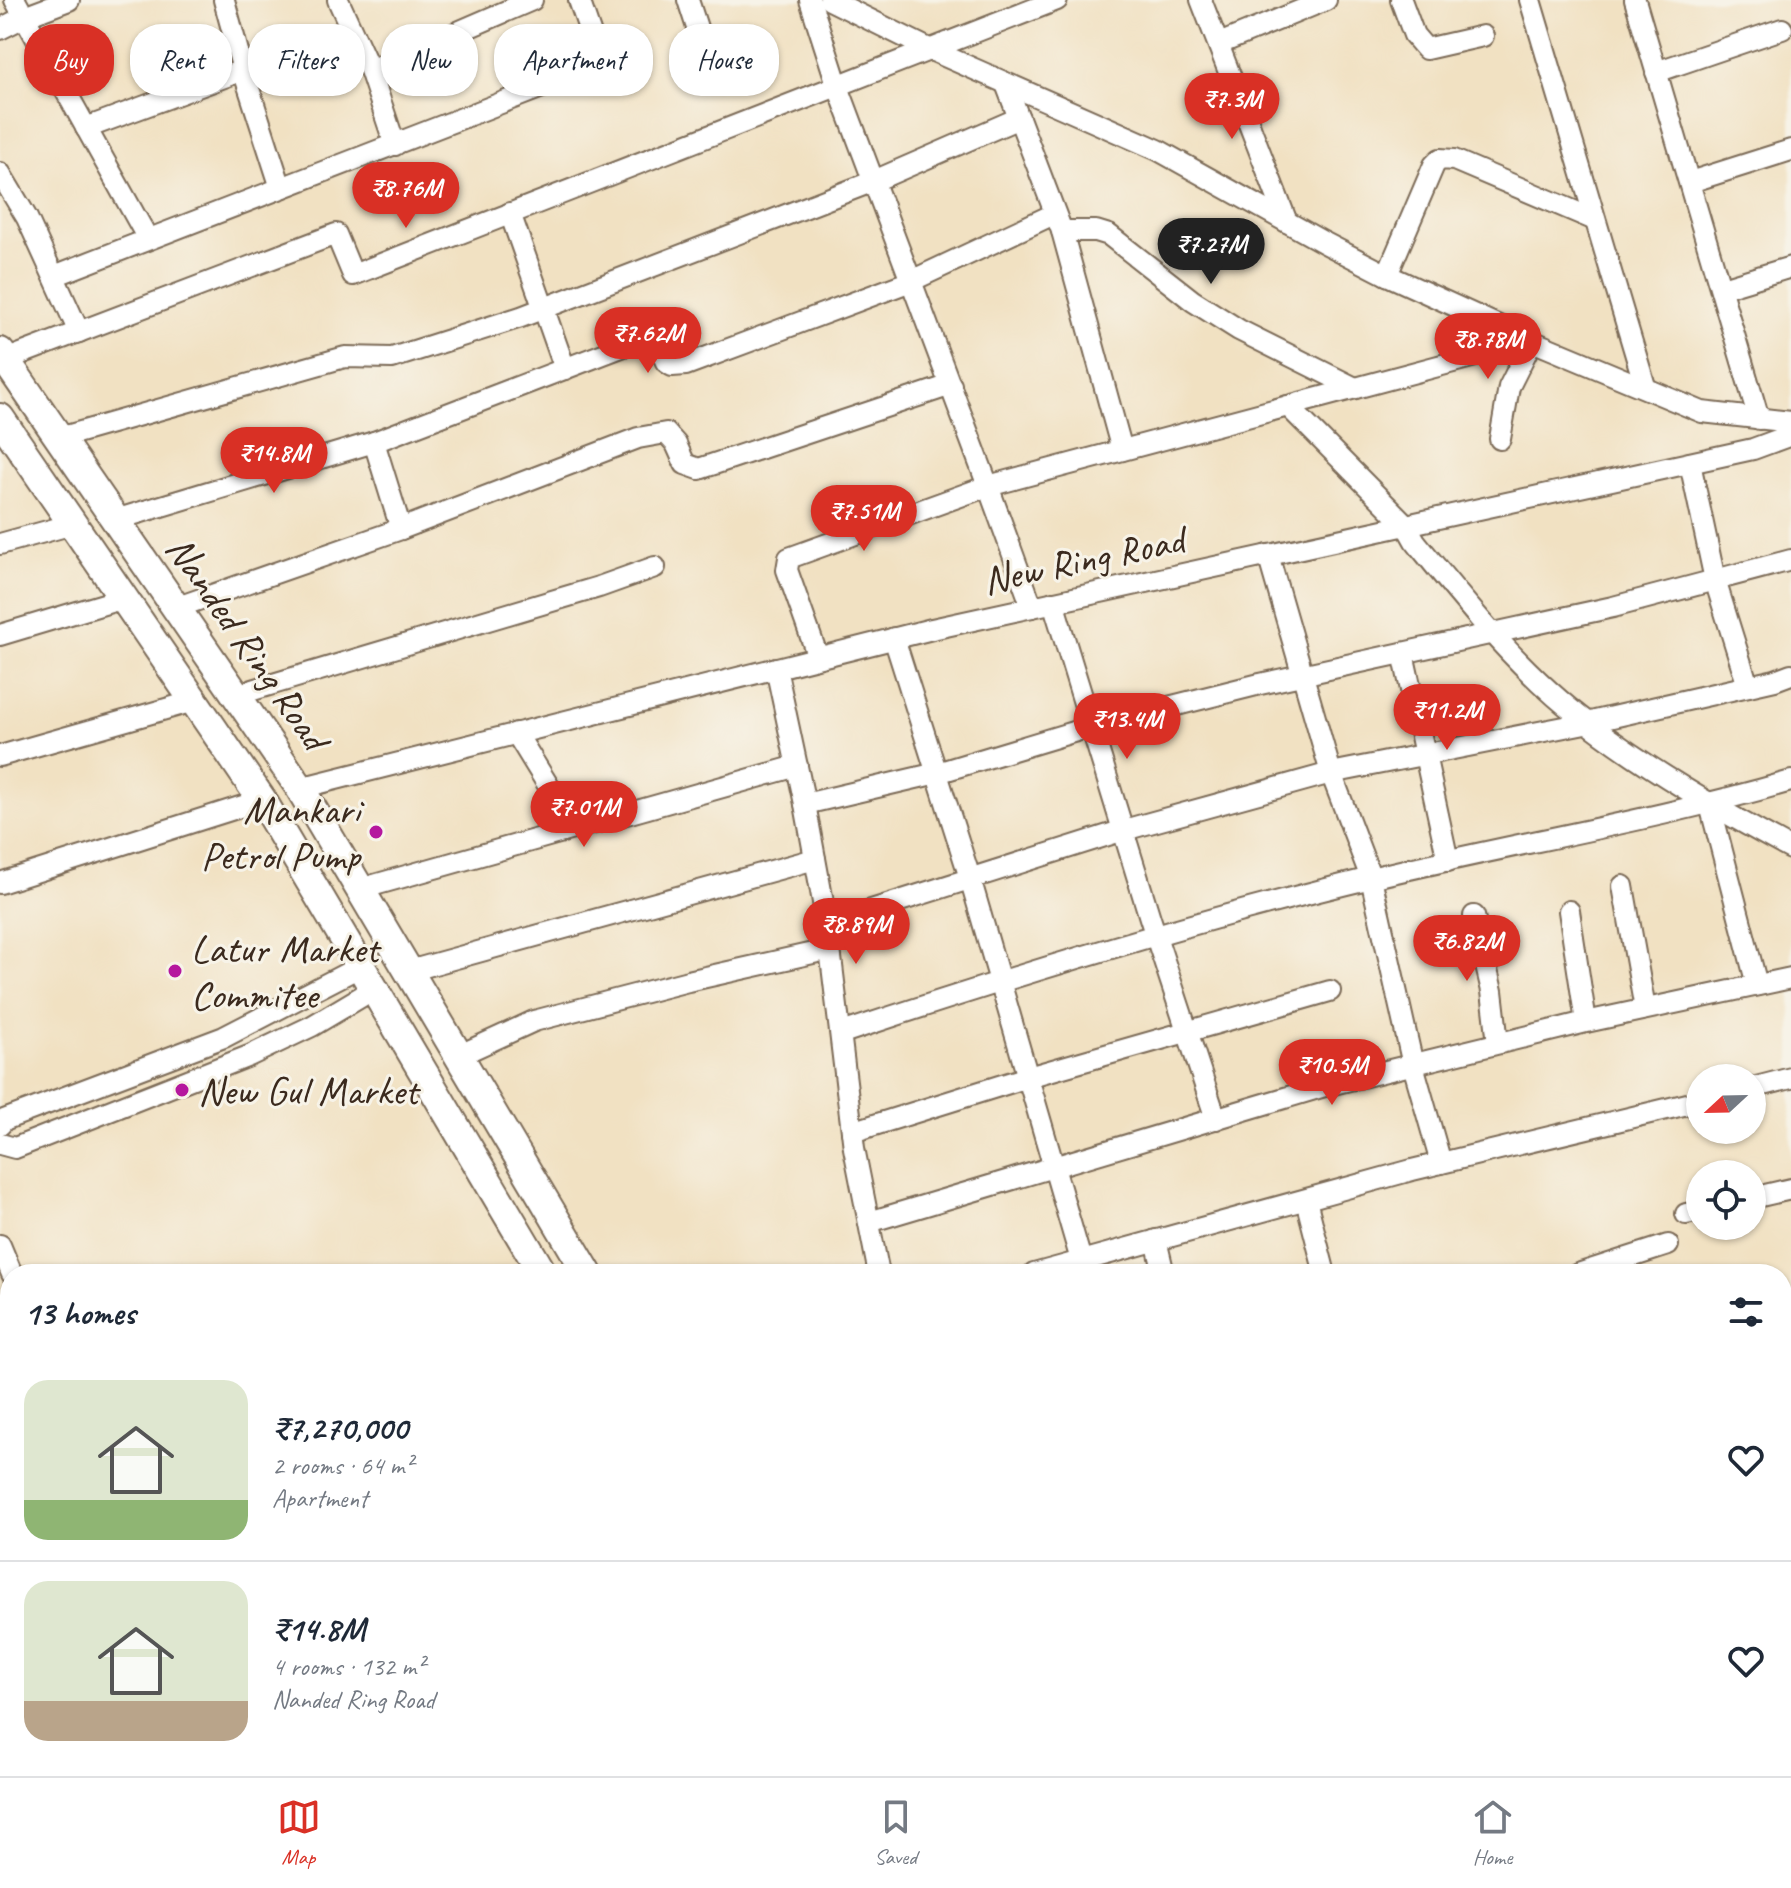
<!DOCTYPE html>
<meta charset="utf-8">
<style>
:root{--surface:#fff;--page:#f6f6f7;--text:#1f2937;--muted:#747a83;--line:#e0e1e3;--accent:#d93025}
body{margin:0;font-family:Caveat,sans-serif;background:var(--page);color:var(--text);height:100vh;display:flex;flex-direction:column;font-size:30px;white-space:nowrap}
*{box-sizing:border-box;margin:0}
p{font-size:26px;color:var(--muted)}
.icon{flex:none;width:44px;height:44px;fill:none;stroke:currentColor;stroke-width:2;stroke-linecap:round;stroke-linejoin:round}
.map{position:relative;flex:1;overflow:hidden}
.side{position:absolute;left:0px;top:1264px;width:1792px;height:512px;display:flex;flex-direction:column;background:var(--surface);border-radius:32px 32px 0 0;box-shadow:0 2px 6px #0004}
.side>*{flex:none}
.top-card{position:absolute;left:24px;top:24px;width:800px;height:72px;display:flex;gap:16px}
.needle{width:52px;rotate:248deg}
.fabs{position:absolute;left:1686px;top:1064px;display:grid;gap:16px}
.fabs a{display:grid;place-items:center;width:80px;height:80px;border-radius:50%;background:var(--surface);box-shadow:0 2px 6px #0004;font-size:40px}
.price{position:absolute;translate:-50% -68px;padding:0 18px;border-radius:28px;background:var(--accent);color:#fff;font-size:26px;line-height:52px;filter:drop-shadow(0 2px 4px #0008)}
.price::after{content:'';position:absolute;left:50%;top:48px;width:24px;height:18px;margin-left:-12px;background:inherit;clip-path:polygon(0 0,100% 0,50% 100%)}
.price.active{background:#222;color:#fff}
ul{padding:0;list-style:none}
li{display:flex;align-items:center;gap:24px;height:200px;padding:0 24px}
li+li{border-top:2px solid var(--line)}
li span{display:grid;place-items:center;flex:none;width:224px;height:160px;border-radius:24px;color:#555}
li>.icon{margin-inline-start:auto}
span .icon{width:96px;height:96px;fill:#fffc;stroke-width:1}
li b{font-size:34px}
h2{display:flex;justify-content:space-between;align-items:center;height:96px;padding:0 24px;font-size:34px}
.pill{padding:0 28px;border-radius:32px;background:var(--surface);box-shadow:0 2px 6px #0004;font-size:28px;line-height:72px}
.pill.active{background:var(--accent);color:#fff}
.menu{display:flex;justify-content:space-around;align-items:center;height:112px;border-top:2px solid var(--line);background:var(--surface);font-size:22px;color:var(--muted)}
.menu a{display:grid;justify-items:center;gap:4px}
.menu .active{color:var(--accent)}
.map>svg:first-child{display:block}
</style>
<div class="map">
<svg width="1791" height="1776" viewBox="0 0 1791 1776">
<rect width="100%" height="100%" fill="#f7f3e8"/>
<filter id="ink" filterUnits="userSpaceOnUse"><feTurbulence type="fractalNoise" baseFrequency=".0125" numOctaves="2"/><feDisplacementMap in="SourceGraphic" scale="16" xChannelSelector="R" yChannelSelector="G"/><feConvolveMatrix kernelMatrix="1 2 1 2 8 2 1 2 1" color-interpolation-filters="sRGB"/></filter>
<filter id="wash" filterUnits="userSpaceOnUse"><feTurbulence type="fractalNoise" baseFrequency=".006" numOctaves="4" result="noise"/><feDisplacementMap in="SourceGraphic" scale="32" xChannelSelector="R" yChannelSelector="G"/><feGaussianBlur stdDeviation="1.8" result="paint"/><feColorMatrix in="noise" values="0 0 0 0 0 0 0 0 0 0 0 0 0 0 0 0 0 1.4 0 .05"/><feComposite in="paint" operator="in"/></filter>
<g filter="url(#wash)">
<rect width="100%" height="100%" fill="#f1e1c2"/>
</g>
<g filter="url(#ink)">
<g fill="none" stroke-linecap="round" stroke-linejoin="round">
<defs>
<g id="minor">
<polyline points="15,0 148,239"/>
<polyline points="224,0 243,70 281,188"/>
<polyline points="338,0 370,70 532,0"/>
<polyline points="688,0 700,37"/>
<polyline points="810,0 837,84 988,486 1532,341"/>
<polyline points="830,0 931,50 1158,150 1323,242 1387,275 1532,341 1702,412 1791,422"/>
<polyline points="1201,0 1287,222"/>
<polyline points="1401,0 1414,35 1426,49 1483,36"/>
<polyline points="1530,0 1645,386"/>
<polyline points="1635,0 1759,419"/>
<polyline points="0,29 24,17 69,0"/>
<polyline points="1219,44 1326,0"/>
<polyline points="370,70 395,145"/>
<polyline points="1656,72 1782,29"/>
<polyline points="1006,84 1062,231 1122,450"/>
<polyline points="86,128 243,70"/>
<polyline points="0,173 27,218 79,332"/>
<polyline points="1690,182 1791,150"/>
<polyline points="510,213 565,369"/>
<polyline points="1062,231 1096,231 1109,235 1193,301 1239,330 1355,388"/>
<polyline points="1387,275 1434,165 1440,159 1454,160 1595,220"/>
<polyline points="54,276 581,72 597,60 597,52 579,0"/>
<polyline points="1722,288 1791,267"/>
<polyline points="5,360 336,234 353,275 1057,0"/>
<path d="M1288,406l118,119 9,16c52,64 106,132 173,182 63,48 133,88 203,126"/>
<polyline points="59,438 345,357 392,358 521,317 874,181 1019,118"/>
<polyline points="1500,439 1509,387 1532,341"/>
<polyline points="374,442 645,338 656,339 666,362 672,366 686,365 911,281 1054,214"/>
<polyline points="1690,463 1715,580 1748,686"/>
<polyline points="115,520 374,442 401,529"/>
<polyline points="0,544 73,524"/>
<polyline points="1268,555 1331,773 1371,878 1413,1065 1441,1163"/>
<polyline points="1053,602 1150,918 1216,1119"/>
<polyline points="175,608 401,529 638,438 666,433 676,444 685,464 699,469 951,385"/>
<polyline points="0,635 124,598"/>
<polyline points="894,638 970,878 1085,1274"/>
<polyline points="1403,653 1448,861"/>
<polyline points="818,657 787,570 789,558 988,486 1032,607"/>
<polyline points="776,668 805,804 827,924 854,1148 879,1274"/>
<polyline points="236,695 599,587 655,567"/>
<polyline points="516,733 575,829"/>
<polyline points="0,756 194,701"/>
<polyline points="300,788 932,629 1753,449 1791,435"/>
<polyline points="805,804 937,773 1093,726 1260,684 1613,607 1791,560"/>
<polyline points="1710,805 1757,985"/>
<polyline points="0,883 262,800"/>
<polyline points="1623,886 1645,1009"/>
<polyline points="360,889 797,766"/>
<polyline points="1569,911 1586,1022"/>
<polyline points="1474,916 1492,991 1498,1043"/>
<polyline points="827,924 1124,830 1331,773 1595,721 1775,680 1791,674"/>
<polyline points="409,971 815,859"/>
<path d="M842,1033c174,-58 350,-112 529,-155 140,-34 282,-57 420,-97"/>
<polyline points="460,1055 534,1021 688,981 831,949"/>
<polyline points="1752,1088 1791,1078"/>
<polyline points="0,1125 4,1120 224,1037 361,966"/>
<polyline points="852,1132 1028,1077 1330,991"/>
<polyline points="0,1144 15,1148 249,1056 312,1026 374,989"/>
<polyline points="1752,1198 1791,1189"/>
<polyline points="1306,1200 1325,1274"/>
<polyline points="1686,1214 1700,1211"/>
<polyline points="869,1222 1325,1086 1586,1022 1791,978"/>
<polyline points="1156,1240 1164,1274"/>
<polyline points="0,1245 12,1274"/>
<polyline points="1034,1274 1412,1170 1700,1101"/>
<polyline points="1578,1274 1668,1245"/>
<polyline points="1782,1346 1791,1344"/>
<polyline points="0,1432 10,1429"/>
<polyline points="0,1531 10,1529"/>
<polyline points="0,1648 10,1702"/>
<polyline points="1782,1739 1791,1728"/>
<polyline points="0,1755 10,1753"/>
<polyline points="1782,1763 1791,1770"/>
<polyline points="35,1766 36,1776"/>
<polyline points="120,1766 122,1776"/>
<polyline points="218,1766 221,1776"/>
<polyline points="304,1766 306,1776"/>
<polyline points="435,1766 436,1776"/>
<polyline points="546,1766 551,1776"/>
<polyline points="643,1766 648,1776"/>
<polyline points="1026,1766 1030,1776"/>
<polyline points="1689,1776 1728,1766"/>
</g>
<g id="highway">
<polyline points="0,352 300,788 588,1274"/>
<polyline points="0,418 262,800 543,1274"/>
<polyline points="814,1766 820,1776"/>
<polyline points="863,1766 868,1776"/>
</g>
</defs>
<use href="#minor" stroke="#7b6a57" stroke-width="24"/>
<use href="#highway" stroke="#7b6a57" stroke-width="32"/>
<use href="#minor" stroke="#fff" stroke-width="20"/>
<use href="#highway" stroke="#fff" stroke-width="28"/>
</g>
</g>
<g fill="#b5179e" stroke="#f7f3e8" stroke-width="3">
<circle cx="376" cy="832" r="8"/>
<circle cx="175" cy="971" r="8"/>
<circle cx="182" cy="1090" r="8"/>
</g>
<g text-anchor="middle" stroke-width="6" stroke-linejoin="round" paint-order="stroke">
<g font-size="40" fill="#3b2a1e" stroke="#f7f3e8">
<text transform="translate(1083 559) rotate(-12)" y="14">New Ring Road</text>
<text transform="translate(248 642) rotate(55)" y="14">Nanded Ring Road</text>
</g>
<g font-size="40" fill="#3b2a1e" stroke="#f7f3e8" text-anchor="start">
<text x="360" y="823" text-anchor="end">Mankari<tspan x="360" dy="46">Petrol Pump</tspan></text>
<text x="191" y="962">Latur Market<tspan x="191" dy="46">Commitee</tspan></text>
<text x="198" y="1104">New Gul Market</text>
</g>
</g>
</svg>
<div class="fabs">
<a><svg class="needle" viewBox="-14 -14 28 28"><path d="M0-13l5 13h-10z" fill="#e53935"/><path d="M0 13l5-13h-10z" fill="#747a83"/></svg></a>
<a><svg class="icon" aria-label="locate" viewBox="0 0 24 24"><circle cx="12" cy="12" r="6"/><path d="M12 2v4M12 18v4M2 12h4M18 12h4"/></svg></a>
</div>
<b class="price" style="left:1232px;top:141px">₹7.3M</b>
<b class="price" style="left:406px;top:230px">₹8.76M</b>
<b class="price active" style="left:1211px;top:286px">₹7.27M</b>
<b class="price" style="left:648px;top:375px">₹7.62M</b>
<b class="price" style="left:1488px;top:381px">₹8.78M</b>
<b class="price" style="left:274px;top:495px">₹14.8M</b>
<b class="price" style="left:864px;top:553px">₹7.51M</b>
<b class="price" style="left:1447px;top:752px">₹11.2M</b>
<b class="price" style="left:1127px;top:761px">₹13.4M</b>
<b class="price" style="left:584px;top:849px">₹7.01M</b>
<b class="price" style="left:856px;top:966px">₹8.89M</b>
<b class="price" style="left:1467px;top:983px">₹6.82M</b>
<b class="price" style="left:1332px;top:1107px">₹10.5M</b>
<div class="top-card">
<a class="pill active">Buy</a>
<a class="pill">Rent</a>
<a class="pill">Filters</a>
<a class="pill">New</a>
<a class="pill">Apartment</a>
<a class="pill">House</a>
</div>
<section class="side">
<h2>13 homes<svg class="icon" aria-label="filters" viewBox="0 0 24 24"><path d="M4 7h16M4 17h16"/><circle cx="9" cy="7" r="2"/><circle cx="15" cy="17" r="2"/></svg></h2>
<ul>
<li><span style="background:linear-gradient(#dfe7d0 75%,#8fb573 0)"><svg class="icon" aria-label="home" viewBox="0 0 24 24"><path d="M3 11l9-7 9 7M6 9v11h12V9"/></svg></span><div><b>₹7,270,000</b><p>2 rooms · 64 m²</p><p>Apartment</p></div><svg class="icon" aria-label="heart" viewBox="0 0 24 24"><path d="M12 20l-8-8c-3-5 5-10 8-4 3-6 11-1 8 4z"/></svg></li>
<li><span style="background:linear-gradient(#dfe7d0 75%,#b9a48a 0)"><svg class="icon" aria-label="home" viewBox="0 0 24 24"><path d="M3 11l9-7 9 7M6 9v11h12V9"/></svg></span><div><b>₹14.8M</b><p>4 rooms · 132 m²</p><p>Nanded Ring Road</p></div><svg class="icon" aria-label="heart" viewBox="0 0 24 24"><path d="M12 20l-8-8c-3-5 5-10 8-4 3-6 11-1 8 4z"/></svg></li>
</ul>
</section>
</div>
<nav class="menu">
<a class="active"><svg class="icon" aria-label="map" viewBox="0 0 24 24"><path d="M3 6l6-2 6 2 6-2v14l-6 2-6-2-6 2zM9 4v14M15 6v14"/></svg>Map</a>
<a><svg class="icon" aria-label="saved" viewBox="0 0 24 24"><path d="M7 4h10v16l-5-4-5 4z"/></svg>Saved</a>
<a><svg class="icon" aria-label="home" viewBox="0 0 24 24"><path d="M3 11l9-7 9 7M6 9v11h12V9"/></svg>Home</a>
</nav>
